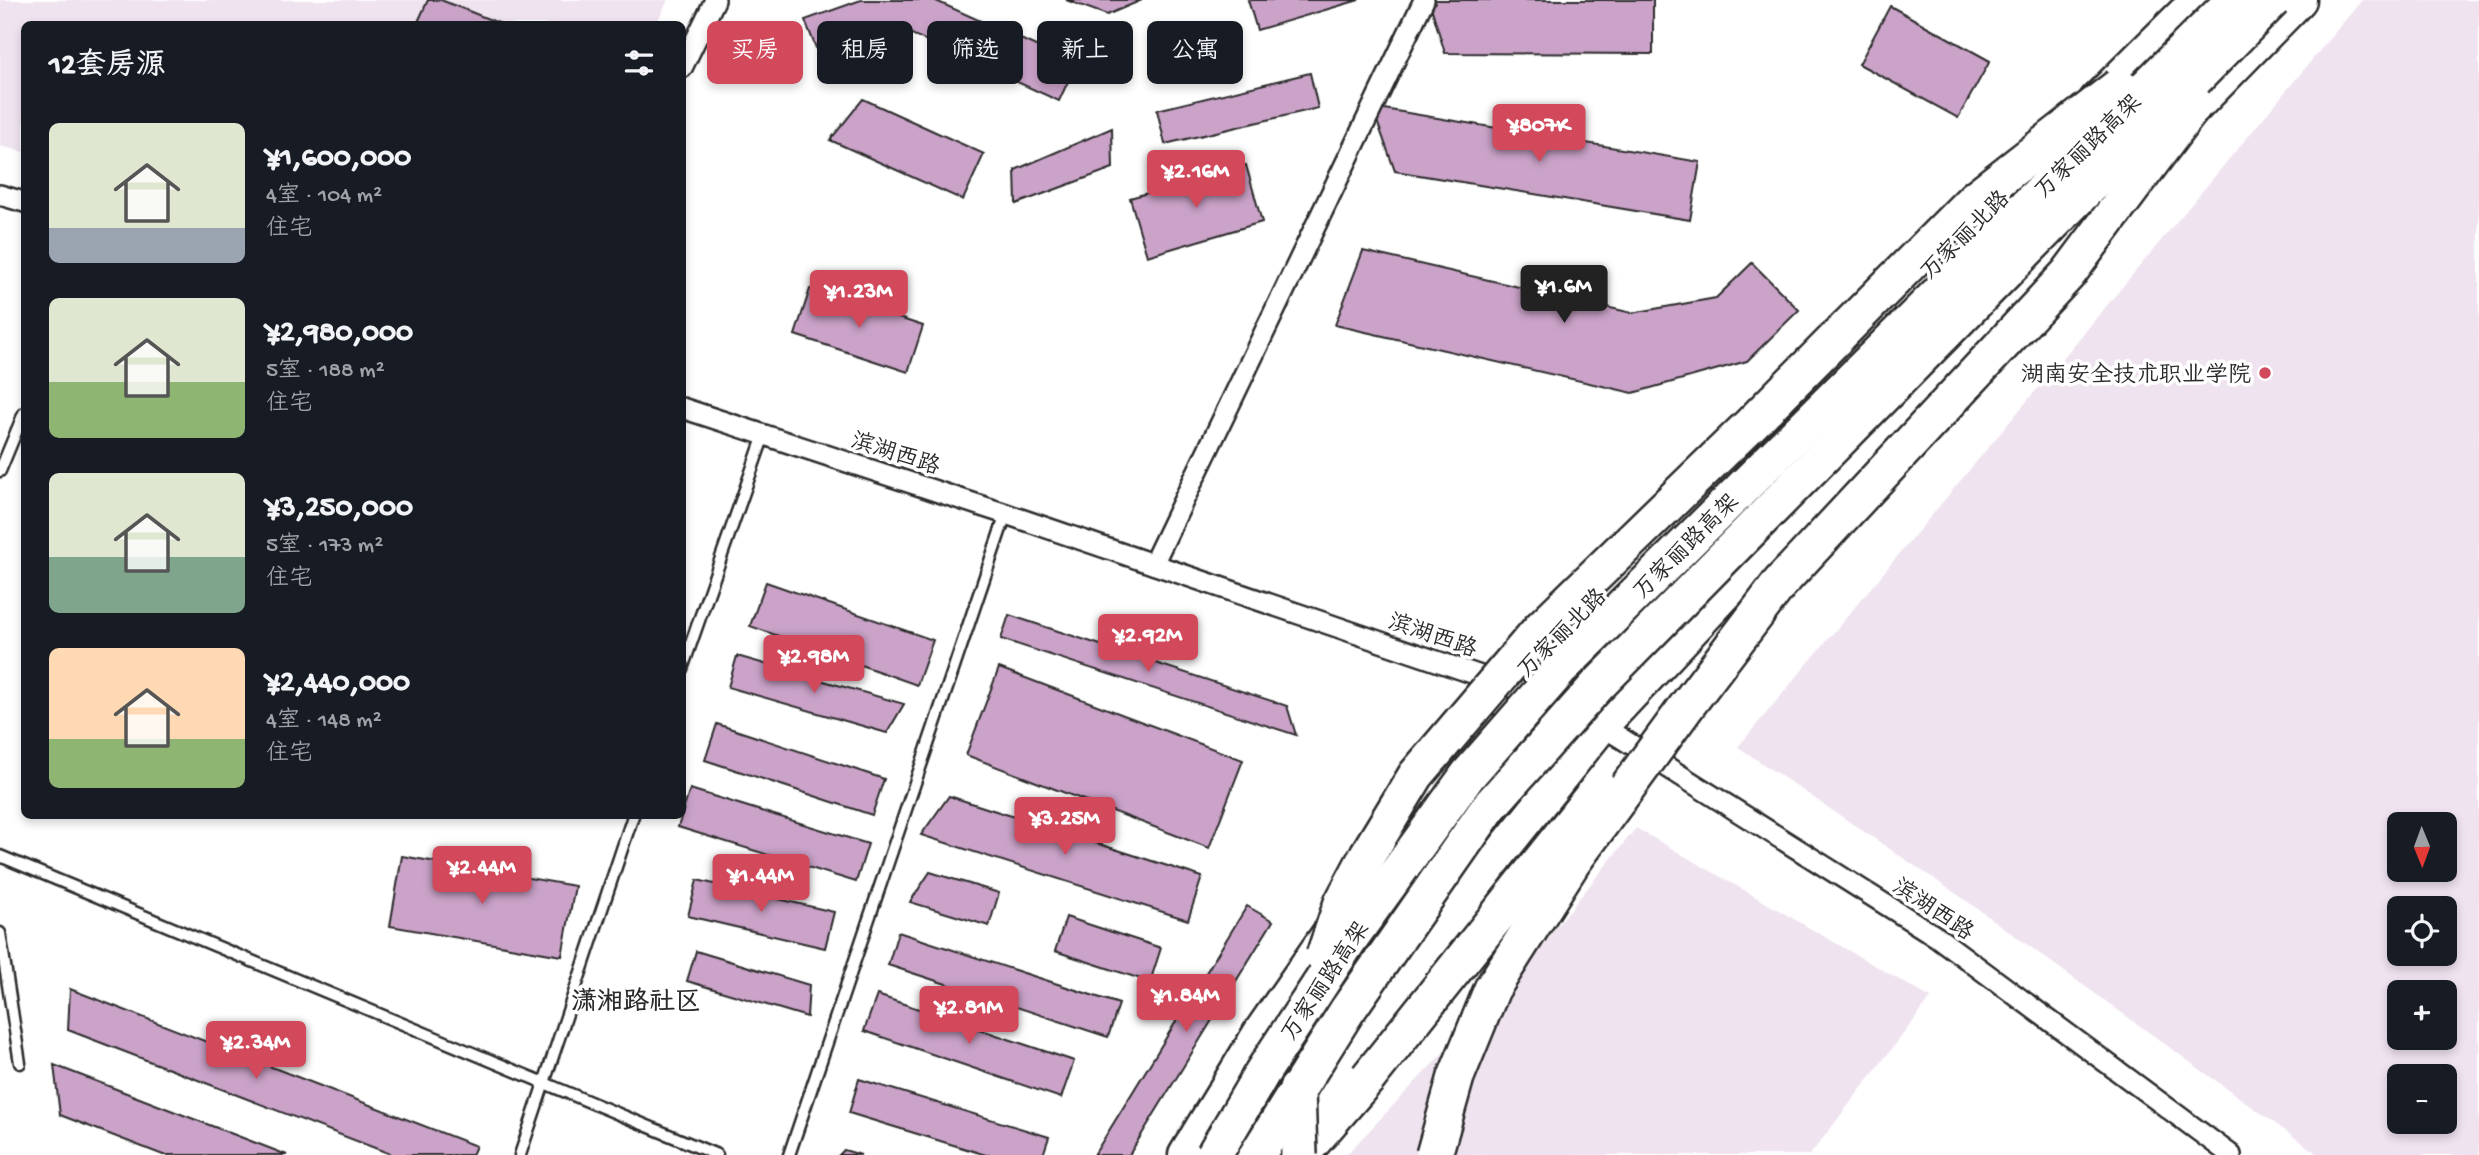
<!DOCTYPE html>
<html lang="zh">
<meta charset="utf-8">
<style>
:root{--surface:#171b24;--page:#20242c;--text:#f1f3f6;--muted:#9ea1a6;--accent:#d1495b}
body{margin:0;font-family:"Gochi Hand","LXGW WenKai TC",sans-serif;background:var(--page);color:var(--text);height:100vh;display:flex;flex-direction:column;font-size:26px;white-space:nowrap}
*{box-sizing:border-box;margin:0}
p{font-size:23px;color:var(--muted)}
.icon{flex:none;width:38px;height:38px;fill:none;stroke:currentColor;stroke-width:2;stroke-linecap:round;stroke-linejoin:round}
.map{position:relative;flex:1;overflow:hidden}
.side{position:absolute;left:21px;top:21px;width:665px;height:798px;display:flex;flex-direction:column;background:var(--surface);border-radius:10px;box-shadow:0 4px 10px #0003}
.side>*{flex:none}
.hud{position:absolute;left:707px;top:21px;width:665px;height:63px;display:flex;gap:14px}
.needle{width:46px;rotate:179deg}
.controls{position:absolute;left:2387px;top:812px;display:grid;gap:14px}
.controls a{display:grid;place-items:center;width:70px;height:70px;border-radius:10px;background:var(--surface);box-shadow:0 4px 10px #0003;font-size:35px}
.price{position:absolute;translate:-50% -60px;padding:0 16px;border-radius:7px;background:var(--accent);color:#fff;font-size:23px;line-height:46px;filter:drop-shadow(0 2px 4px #0008)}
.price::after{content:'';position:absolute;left:50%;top:42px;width:21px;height:16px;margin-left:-10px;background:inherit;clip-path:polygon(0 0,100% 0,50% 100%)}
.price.current{background:#222;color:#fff}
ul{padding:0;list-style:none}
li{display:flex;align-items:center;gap:21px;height:175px;padding:0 28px}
li span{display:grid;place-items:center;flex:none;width:196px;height:140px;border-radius:10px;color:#555}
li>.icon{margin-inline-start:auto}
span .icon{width:84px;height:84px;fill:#fffc;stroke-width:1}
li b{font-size:30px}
h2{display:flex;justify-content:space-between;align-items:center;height:84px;padding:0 28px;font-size:30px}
.chip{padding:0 24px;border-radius:10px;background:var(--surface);box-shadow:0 4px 10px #0003;font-size:24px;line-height:63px}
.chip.current{background:var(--accent);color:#fff}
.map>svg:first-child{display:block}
</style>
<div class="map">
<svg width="2479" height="1155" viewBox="0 0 2479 1155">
<rect width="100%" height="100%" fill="#fff"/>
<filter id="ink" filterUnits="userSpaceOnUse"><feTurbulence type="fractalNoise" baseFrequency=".0143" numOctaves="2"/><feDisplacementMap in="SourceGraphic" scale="14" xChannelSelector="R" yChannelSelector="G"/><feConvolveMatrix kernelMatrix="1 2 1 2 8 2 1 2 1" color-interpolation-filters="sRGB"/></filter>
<g filter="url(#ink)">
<g fill="#efe3ef" fill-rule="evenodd">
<polygon points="0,0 668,0 656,24 24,24 24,152 0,146"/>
<path d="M2362,0h117v1155h-160l-358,-258 -223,-150zM2399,824h46v46h-46zM2445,908v46h-46v-46zM2399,992h46v46h-46zM2399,1076h46v46h-46z"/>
<polygon points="1636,828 1931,998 1810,1155 1346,1155 1519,973"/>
</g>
<g fill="#cba3c9" stroke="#2b2b2b" stroke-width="2">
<polygon points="428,0 441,0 501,24 417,24"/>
<polygon points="861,0 934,0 1076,64 1059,101 892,25 818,53 805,20"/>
<polygon points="1066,0 1142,0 1107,15"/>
<polygon points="1248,0 1359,0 1257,30"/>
<polygon points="1429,0 1653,0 1653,54 1445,53"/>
<polygon points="1890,6 1990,61 1958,118 1859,64"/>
<polygon points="1310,73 1318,108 1165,144 1157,110"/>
<polygon points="863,99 984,154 963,200 830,140"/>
<polygon points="1372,107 1700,162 1690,220 1395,171"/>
<polygon points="1112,128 1113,168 1016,204 1015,170"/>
<polygon points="1246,165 1262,222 1147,256 1130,198"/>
<polygon points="1363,251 1632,313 1716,298 1752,263 1799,310 1747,361 1633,393 1335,325"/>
<polygon points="810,289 923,326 908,372 795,335"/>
<polygon points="766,582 933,640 917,685 750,626"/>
<polygon points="1009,615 1287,706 1296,735 1001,639"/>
<polygon points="737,656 904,704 887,733 728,687"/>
<polygon points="999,668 1243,760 1209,848 966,755"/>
<polygon points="717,724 884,779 872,815 705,760"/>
<polygon points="690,789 868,844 856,882 678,827"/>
<polygon points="949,796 1202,877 1188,920 921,835"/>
<polygon points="402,856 575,886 562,956 390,926"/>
<polygon points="930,872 999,893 989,926 910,902"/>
<polygon points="697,880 834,912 825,948 688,916"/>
<polygon points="1247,906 1273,921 1129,1155 1094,1155"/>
<polygon points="1066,917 1161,948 1150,982 1055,951"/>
<polygon points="898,932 1119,1004 1108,1037 888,965"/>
<polygon points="696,951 809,985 807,1017 687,981"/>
<polygon points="70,989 476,1146 472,1155 393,1155 68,1030"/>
<polygon points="877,995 1074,1061 1061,1098 864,1031"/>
<polygon points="54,1065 287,1155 163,1155 60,1115"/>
<polygon points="859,1079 1049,1137 1043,1155 986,1155 849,1113"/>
<polygon points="844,1150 861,1155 839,1155"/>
</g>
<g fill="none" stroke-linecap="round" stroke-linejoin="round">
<defs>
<g id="lane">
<polyline points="0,471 24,413"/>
<polyline points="682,669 764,435"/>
<polyline points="0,856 717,1155"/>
<polyline points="0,933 20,1063"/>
<polyline points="520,1155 633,816"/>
<polyline points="789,1155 1006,514"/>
</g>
<g id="street">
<polyline points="682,68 715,0"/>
<polyline points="0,195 24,202"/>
<polyline points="682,408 1006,514 1507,685 1602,726 1937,937 2231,1155"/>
<polyline points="1153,564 1424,0"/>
</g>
<g id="primary">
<polyline points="2096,100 2197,0"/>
<polyline points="2178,125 2300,0"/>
<polyline points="1721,477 1784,417 1971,227"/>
<polyline points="1392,843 1479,723"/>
<polyline points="1292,1145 1362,1035 1498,856 1602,726 1805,510 2120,184"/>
<polyline points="1185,1155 1260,1032 1332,928"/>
</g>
<polyline id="highway" points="1301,1155 1368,1078"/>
</defs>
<use href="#lane" stroke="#2b2b2b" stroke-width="15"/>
<use href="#street" stroke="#2b2b2b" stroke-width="24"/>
<use href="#primary" stroke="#2b2b2b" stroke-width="37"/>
<use href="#highway" stroke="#2b2b2b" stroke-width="40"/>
<use href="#lane" stroke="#fff" stroke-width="10"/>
<use href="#street" stroke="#fff" stroke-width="19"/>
<use href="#primary" stroke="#fff" stroke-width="32"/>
<use href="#highway" stroke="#fff" stroke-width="35"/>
<defs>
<g id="highway-bridge">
<polyline points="1324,956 1342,903 1368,854 1416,775 1541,628 1750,425 1974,199 2119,86"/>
<polyline points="1368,1078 1599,788"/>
<polyline points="1297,1089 1299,1155"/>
<polyline points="1214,1155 1262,1073 1349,940 1468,775 1564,665 2234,0"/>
<polyline points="1257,1155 1347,1011 1489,807 1597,686 2273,0"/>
<polyline points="1434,1155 1456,1077 1492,989 1572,863 1689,703 1780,583 2068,274 2195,104"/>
</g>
</defs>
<use href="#highway-bridge" stroke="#2b2b2b" stroke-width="40" stroke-linecap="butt"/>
<use href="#highway-bridge" stroke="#fff" stroke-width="35"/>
</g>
</g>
<circle fill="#d1495b" stroke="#fff" stroke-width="2.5" cx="2265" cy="373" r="7"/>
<g text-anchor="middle" stroke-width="7" stroke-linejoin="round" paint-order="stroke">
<g font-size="23" fill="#2b2b2b" stroke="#fff">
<text transform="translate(2087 145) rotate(-44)" y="8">万家丽路高架</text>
<text transform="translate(1964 234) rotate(-45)" y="8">万家丽北路</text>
<text transform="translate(896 452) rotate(18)" y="8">滨湖西路</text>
<text transform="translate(1685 545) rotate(-45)" y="8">万家丽路高架</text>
<text transform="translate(1561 632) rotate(-45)" y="8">万家丽北路</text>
<text transform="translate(1433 634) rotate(19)" y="8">滨湖西路</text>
<text transform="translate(1934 908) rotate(34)" y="8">滨湖西路</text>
<text transform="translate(1324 980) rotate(-56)" y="8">万家丽路高架</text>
</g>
<g font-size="23" fill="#2b2b2b" stroke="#fff" text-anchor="end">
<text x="2251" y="381">湖南安全技术职业学院</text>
</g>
<g font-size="26" font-weight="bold" fill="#2b2b2b" stroke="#fff">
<text x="636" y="1009">潇湘路社区</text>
</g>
</g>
</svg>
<div class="controls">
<a><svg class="needle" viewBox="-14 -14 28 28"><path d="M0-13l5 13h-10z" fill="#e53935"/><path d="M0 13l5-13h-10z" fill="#9ea1a6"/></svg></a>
<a><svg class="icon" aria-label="locate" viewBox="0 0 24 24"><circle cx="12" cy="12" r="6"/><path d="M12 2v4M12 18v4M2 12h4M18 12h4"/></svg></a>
<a>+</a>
<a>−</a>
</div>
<b class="price" style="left:1539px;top:164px">¥807K</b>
<b class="price" style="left:1196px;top:210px">¥2.16M</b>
<b class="price current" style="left:1564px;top:325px">¥1.6M</b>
<b class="price" style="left:859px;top:330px">¥1.23M</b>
<b class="price" style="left:1148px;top:674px">¥2.92M</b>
<b class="price" style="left:814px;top:695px">¥2.98M</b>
<b class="price" style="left:1065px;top:857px">¥3.25M</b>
<b class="price" style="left:482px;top:906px">¥2.44M</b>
<b class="price" style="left:761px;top:914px">¥1.44M</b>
<b class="price" style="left:1186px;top:1034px">¥1.84M</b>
<b class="price" style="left:969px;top:1046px">¥2.81M</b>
<b class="price" style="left:256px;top:1081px">¥2.34M</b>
<div class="hud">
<a class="chip current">买房</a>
<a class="chip">租房</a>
<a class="chip">筛选</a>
<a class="chip">新上</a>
<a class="chip">公寓</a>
</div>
<section class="side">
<h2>12套房源<svg class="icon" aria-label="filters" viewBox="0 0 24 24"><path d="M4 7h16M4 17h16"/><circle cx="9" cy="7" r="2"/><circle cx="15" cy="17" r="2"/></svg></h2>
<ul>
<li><span style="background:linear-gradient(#dfe7d0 75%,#9aa5b1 0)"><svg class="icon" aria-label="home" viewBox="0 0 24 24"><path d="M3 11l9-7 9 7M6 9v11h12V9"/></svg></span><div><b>¥1,600,000</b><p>4室 · 104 m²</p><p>住宅</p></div></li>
<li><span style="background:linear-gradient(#dfe7d0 60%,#8fb573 0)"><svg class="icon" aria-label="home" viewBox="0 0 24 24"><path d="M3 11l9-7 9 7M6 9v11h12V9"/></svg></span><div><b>¥2,980,000</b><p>5室 · 188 m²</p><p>住宅</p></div></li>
<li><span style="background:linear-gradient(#dfe7d0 60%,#7fa58c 0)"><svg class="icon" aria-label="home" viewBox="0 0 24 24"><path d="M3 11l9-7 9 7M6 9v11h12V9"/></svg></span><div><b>¥3,250,000</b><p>5室 · 173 m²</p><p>住宅</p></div></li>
<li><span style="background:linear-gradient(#ffd9b3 65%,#8fb573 0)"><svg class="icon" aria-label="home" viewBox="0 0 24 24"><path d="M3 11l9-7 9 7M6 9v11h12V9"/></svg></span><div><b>¥2,440,000</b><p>4室 · 148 m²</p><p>住宅</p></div></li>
</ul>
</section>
</div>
